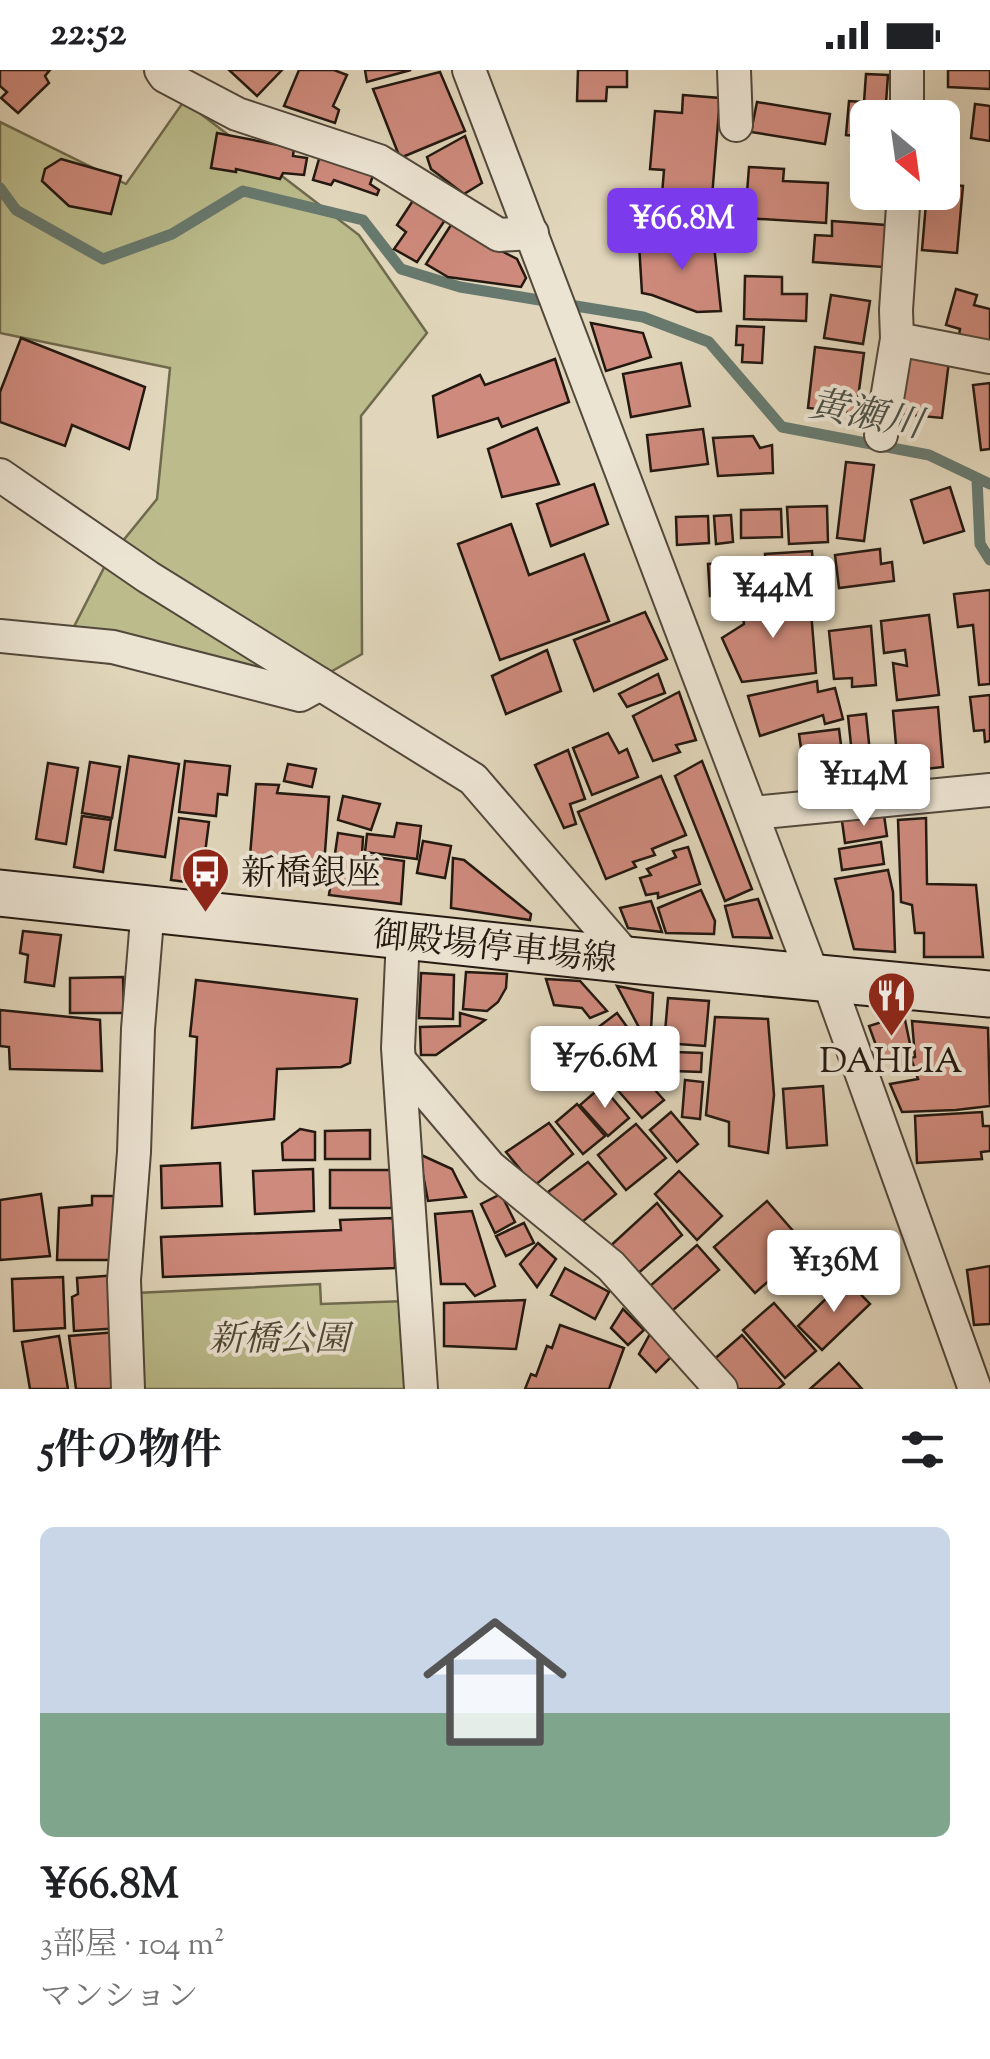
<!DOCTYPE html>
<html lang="ja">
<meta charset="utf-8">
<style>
:root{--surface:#fff;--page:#f2f2f2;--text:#202124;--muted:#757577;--line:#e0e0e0;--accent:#7c3aed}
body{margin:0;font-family:"Sorts Mill Goudy","Noto Serif JP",serif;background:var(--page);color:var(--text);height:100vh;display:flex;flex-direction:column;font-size:38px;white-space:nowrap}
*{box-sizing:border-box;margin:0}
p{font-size:32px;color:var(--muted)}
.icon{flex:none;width:55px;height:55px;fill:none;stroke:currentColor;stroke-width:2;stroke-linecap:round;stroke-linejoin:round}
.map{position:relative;height:1319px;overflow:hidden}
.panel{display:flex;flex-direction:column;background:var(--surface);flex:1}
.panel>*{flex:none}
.needle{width:65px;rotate:151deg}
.tools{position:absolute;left:850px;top:30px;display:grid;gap:20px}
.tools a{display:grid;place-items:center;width:110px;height:110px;border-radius:15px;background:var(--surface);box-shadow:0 10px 40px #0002;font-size:50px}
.price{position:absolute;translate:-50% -85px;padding:0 22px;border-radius:10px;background:#fff;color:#222;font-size:32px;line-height:65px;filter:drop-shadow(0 2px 5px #0008)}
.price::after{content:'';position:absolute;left:50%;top:60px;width:30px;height:22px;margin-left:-15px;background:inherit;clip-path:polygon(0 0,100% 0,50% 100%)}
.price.selected{background:var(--accent);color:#fff}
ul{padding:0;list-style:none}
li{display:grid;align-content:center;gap:20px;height:530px;padding:0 40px}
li+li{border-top:2px solid var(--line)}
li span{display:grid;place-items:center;height:310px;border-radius:15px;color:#555}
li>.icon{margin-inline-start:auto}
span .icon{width:180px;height:180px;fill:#fffc;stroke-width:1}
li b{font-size:42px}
h2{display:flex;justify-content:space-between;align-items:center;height:120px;padding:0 40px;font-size:42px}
.status{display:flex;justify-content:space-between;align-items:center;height:70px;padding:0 50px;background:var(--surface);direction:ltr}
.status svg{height:28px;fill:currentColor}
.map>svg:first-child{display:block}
</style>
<div class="status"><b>22:52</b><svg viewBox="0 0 49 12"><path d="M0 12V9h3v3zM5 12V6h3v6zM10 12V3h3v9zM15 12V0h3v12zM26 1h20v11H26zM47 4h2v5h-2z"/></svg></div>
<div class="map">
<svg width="990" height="1319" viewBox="0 0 990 1319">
<rect width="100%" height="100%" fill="#e1d6bb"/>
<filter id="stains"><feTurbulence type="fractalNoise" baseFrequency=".002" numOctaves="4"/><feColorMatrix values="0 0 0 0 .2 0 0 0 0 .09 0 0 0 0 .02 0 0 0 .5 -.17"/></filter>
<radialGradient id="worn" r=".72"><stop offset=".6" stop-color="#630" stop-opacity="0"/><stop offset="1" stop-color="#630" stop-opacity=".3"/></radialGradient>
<g fill="#bbbb8b" stroke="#6f6a4e" stroke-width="2.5">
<polygon points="184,31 359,165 427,263 361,346 362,584 297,621 59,586 109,488 157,429 170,298 0,263 0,52 126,114"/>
<polygon points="320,1214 321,1234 407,1231 411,1319 141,1319 136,1223"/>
</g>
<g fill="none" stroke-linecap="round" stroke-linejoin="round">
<g stroke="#67796e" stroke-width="11">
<polyline points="0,118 16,140 103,189 172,164 243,121 363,150 401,199 460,217 643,247 709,272 782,357 929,385 990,414"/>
<polyline points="977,409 980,474 990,490"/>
</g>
</g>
<g fill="#ce8a7c" stroke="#231810" stroke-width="2.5">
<polygon points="0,0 50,0 45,6 49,13 18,43 1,28 7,22 0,16"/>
<polygon points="229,0 282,0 257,26"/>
<polygon points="299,0 334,0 347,5 333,36 339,40 335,53 284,36"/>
<polygon points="365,0 411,0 367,12"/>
<polygon points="578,0 627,0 627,17 607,17 606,31 577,31"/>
<polygon points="948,0 990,0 990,19 948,17"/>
<polygon points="440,2 465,61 400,88 373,19"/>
<polygon points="866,4 888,5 886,33 895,34 894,48 868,48 868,67 846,65 849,31 864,32"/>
<polygon points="683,25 720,28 710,152 660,149 664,100 650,99 655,41 682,43"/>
<polygon points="757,32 830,44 825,74 751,62"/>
<polygon points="975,34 990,36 990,71 971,68"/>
<polygon points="217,63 294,78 293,86 307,88 304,105 283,103 280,109 236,99 236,102 211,98"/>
<polygon points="465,66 482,113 464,124 431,99 427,87"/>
<polygon points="321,82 375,100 370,114 379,120 377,125 334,110 331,115 313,110"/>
<polygon points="61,89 121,106 111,144 69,136 42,111 45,99"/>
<polygon points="749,97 784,99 783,111 828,113 826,153 745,148"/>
<polygon points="942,114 963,116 957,183 922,180 927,122 942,122"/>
<polygon points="416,126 447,147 417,192 394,179 406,162 397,155"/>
<polygon points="832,151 886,155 883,197 813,192 815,165 832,166"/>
<polygon points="451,155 517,189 526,208 521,217 448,207 426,194"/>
<polygon points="713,166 721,241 697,242 652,225 642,223 639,174"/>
<polygon points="745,206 782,207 782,224 807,224 806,251 744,249"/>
<polygon points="956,219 977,225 974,235 990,239 990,274 959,265 960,259 946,255"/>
<polygon points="831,225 870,231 863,274 824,268"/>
<polygon points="591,253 643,263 651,287 606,301"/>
<polygon points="737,256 764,257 762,293 742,292 743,275 736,275"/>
<polygon points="21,268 145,317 129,379 72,355 65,376 0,352 0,322"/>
<polygon points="815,277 864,283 856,343 808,338"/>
<polygon points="907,287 949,291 942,348 900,344"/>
<polygon points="555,289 569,332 502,357 498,348 438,367 433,326 480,305 485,315"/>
<polygon points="681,293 690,336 631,347 623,304"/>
<polygon points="990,313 990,379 981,380 973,315"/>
<polygon points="537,358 559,414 502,427 488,379"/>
<polygon points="703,359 708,394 651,401 647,365"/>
<polygon points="753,366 760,378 772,375 773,403 718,406 713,368"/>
<polygon points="846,392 874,395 864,471 837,468"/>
<polygon points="594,414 608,454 551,476 537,434"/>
<polygon points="950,417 964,461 924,473 911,430"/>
<polygon points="827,436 828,472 789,474 787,437"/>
<polygon points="781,439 782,467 741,468 741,440"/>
<polygon points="731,445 733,472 716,474 714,446"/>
<polygon points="708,446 709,473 677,475 676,447"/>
<polygon points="511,454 529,505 584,484 609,551 500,590 458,474"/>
<polygon points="880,479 881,494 892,492 894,511 839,518 835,485"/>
<polygon points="812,481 814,513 767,516 765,484"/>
<polygon points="754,491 757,523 710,526 708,494"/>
<polygon points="990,520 990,614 979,615 973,555 958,557 954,524"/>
<polygon points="810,529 816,603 742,612 722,568 744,554 741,534"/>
<polygon points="645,542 667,589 594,621 574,570"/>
<polygon points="929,545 939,625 897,630 893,593 907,596 905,580 884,583 881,551"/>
<polygon points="871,556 876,615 852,617 852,608 834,609 829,561"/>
<polygon points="547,580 561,621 506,644 492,606"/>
<polygon points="658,604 665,623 627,637 619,624"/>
<polygon points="817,611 818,622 835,618 843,649 825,654 823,645 760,666 748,626"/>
<polygon points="679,622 696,670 676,675 680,682 653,691 633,646"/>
<polygon points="990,625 990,671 985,672 984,660 974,661 970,627"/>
<polygon points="938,637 943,697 916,700 914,684 897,686 893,641"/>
<polygon points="866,644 872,702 854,704 848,646"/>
<polygon points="839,659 846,715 807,720 799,664"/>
<polygon points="608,663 619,683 627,679 638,707 592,725 573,678"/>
<polygon points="568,680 585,729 570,734 576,754 564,758 535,695"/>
<polygon points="129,686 179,694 165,787 115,780"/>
<polygon points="185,691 230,696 227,725 218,724 216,746 179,742"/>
<polygon points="702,691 752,819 725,831 675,706"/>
<polygon points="90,692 120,697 112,748 82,743"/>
<polygon points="48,693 78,698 66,774 36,769"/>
<polygon points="288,694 316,699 312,717 284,711"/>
<polygon points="661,706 686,765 652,779 655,785 633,792 636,797 606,809 578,742"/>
<polygon points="256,714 279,715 277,723 329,727 324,796 279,791 278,801 249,798"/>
<polygon points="343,726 380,734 371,760 338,750"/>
<polygon points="884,745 887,766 845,773 842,751"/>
<polygon points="82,746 111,750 103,802 74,797"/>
<polygon points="179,748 209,752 201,814 171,810"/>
<polygon points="926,748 927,814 976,815 983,887 924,887 924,863 915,863 912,835 901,832 898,750"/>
<polygon points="397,753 421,756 417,789 365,782 367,764 394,767"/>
<polygon points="338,763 363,767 362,785 404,791 401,834 329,825"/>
<polygon points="423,771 451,776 445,808 417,803"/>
<polygon points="881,772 884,794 842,800 839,779"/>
<polygon points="688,777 700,814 658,828 658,823 646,825 640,808 651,805 647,799 676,787 673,781"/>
<polygon points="453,788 464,790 531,844 530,850 451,838"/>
<polygon points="888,800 893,822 895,882 854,879 835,809"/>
<polygon points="701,820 715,851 714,864 666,863 658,838"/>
<polygon points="758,829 772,868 733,867 725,836"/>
<polygon points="651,831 662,862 628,858 620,838"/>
<polygon points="23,861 61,865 54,916 25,912 28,885 20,883"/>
<polygon points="466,902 507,904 506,918 498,932 487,941 463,939"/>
<polygon points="421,903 454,905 453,949 419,948"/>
<polygon points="123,907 124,943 70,943 70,908"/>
<polygon points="546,909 580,911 607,941 590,948 582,938 554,935"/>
<polygon points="196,910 357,929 350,993 341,997 277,999 274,1049 192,1058 197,967 190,966"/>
<polygon points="617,916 653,923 651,960 668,994 661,999"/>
<polygon points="668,928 709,931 705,976 664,973"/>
<polygon points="0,940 100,950 102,1001 10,999 9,977 0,976"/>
<polygon points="460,943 485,950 436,985 421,985 420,957 460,956"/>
<polygon points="617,943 640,975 614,993 592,962"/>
<polygon points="904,945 910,974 902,978 908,999 899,1002 894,992 882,992 869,956"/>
<polygon points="715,947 768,949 774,1025 768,1083 729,1076 729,1052 706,1045"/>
<polygon points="912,951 988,958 990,1036 956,1040 902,1042 890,1014 918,1009 911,988 915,987"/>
<polygon points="674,982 702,983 701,1002 673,1001"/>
<polygon points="636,999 664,1030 642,1048 615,1017"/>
<polygon points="685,1010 703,1012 700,1049 682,1047"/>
<polygon points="602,1016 629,1048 608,1066 580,1035"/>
<polygon points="823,1016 827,1075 787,1078 783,1019"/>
<polygon points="577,1034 605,1066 583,1084 556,1052"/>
<polygon points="671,1042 698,1074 677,1092 650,1060"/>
<polygon points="982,1042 983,1056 990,1056 990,1081 981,1082 982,1089 917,1093 915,1046"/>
<polygon points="549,1053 573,1084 534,1116 506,1082"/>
<polygon points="636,1054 666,1088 626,1120 598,1085"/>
<polygon points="300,1059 315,1062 315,1090 283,1090 282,1073"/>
<polygon points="370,1060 370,1089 325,1089 325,1061"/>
<polygon points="419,1084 452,1099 466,1127 428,1131"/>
<polygon points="588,1092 616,1124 576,1157 548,1122"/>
<polygon points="220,1093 222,1136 162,1138 161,1096"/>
<polygon points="313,1099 314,1141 255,1144 253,1101"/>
<rect x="330" y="1100" width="62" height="38"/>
<polygon points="679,1101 722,1146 697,1170 655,1124"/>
<polygon points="41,1124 50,1186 0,1190 0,1130"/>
<polygon points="501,1124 515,1152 495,1163 481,1134"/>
<polygon points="92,1126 114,1126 114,1190 57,1190 59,1138 92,1135"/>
<polygon points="767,1131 807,1177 755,1223 714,1177"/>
<polygon points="657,1133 682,1165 635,1206 607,1179"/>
<polygon points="472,1141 495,1216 475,1226 465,1214 441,1214 435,1144"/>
<polygon points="393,1148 395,1198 163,1207 161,1167 341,1160 340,1150"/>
<polygon points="524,1153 534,1173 506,1186 496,1166"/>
<polygon points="538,1173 556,1189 537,1217 520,1194"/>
<polygon points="697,1175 719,1200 672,1241 650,1216"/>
<polygon points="990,1196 990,1254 974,1255 967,1200"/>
<polygon points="565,1198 609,1222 595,1249 551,1225"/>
<polygon points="118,1205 121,1258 74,1261 72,1227 78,1224 77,1208"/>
<polygon points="63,1207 65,1258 14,1261 12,1209"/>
<polygon points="846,1209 870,1234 822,1280 798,1256"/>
<polygon points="525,1230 516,1279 444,1276 444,1233"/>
<polygon points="774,1233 816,1281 785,1308 743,1260"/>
<polygon points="623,1239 644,1260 628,1275 611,1258"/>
<polygon points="560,1255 624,1278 609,1319 525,1319 531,1304 536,1306 547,1276 552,1278"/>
<polygon points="116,1262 115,1319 76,1319 69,1266"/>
<polygon points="650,1264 671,1287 656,1302 639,1284"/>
<polygon points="742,1265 784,1314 778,1319 734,1319 711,1292"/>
<polygon points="59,1266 68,1319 30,1319 22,1272"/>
<polygon points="839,1293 862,1319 810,1319"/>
</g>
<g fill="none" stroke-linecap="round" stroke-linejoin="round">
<defs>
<g id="minor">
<polyline points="161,0 165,6 237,44 379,91 499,165 532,163"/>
<polyline points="469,0 813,906"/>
<polyline points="734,0 736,55"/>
<polyline points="907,48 907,0"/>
<polyline points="897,269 990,287"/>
<polyline points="881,365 897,269 896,240 904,122"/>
<polyline points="0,405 148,507 473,709 629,890"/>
<polyline points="0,566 113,577 300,625 320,614"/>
<polyline points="753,743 990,720"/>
<polyline points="403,867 398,978 421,1319"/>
<polyline points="827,907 975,1319"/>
<polyline points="399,990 490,1097 611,1196 721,1319"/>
<polyline points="128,1319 124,1210 134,1082 138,959 148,837"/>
</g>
<polyline id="secondary" points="0,823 629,890 990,924"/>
</defs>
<use href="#minor" stroke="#52483b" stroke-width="36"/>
<use href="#secondary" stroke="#231810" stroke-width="49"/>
<use href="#minor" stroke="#ece4d3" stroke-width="32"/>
<use href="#secondary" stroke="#ece4d3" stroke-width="45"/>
</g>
<defs>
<symbol id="bus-pin" viewBox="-11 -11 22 30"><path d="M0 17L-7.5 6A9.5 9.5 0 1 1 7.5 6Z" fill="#8f2418" stroke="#ece4d3"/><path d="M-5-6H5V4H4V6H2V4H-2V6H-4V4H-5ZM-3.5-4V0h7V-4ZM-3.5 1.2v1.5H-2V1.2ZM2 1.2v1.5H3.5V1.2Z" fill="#fff"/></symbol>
<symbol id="restaurant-pin" viewBox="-11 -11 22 30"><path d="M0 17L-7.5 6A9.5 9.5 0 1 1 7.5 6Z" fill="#8f2418" stroke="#ece4d3"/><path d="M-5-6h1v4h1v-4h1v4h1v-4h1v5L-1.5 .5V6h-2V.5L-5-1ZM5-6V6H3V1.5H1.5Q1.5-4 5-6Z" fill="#fff"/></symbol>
</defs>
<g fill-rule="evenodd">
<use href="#bus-pin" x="178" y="774" width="55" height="75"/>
<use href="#restaurant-pin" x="864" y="898" width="55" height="75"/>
</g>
<g text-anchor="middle" stroke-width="8" stroke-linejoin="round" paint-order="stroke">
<g font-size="35" fill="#231810" stroke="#ece4d3" text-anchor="start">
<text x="241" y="814">新橋銀座</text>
<text x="891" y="1002" text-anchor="middle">DAHLIA</text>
</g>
<g font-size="35" fill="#231810" stroke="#ece4d3">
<text transform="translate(495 876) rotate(6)" y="12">御殿場停車場線</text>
</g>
<g font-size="35" font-style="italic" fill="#514935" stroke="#ece4d3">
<text x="279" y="1280">新橋公園</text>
</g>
<g font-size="38" font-style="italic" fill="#4b5047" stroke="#ece4d3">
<text transform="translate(866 343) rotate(11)" y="13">黄瀬川</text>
</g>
</g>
<rect width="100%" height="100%" filter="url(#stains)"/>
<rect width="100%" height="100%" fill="url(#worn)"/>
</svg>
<div class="tools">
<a><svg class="needle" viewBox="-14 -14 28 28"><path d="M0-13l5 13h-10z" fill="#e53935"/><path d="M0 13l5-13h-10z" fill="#757577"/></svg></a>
</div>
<b class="price selected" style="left:682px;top:203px">¥66.8M</b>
<b class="price" style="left:773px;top:571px">¥44M</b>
<b class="price" style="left:864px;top:759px">¥114M</b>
<b class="price" style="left:605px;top:1041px">¥76.6M</b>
<b class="price" style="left:834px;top:1245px">¥136M</b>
</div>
<section class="panel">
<h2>5件の物件<svg class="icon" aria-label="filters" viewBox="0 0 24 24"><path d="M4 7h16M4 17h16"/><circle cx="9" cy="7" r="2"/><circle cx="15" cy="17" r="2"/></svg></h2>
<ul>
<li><span style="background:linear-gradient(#c9d6e8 60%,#7fa58c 0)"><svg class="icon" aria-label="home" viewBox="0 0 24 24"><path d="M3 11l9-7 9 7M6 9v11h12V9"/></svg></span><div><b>¥66.8M</b><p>3部屋 · 104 m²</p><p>マンション</p></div></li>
</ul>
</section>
